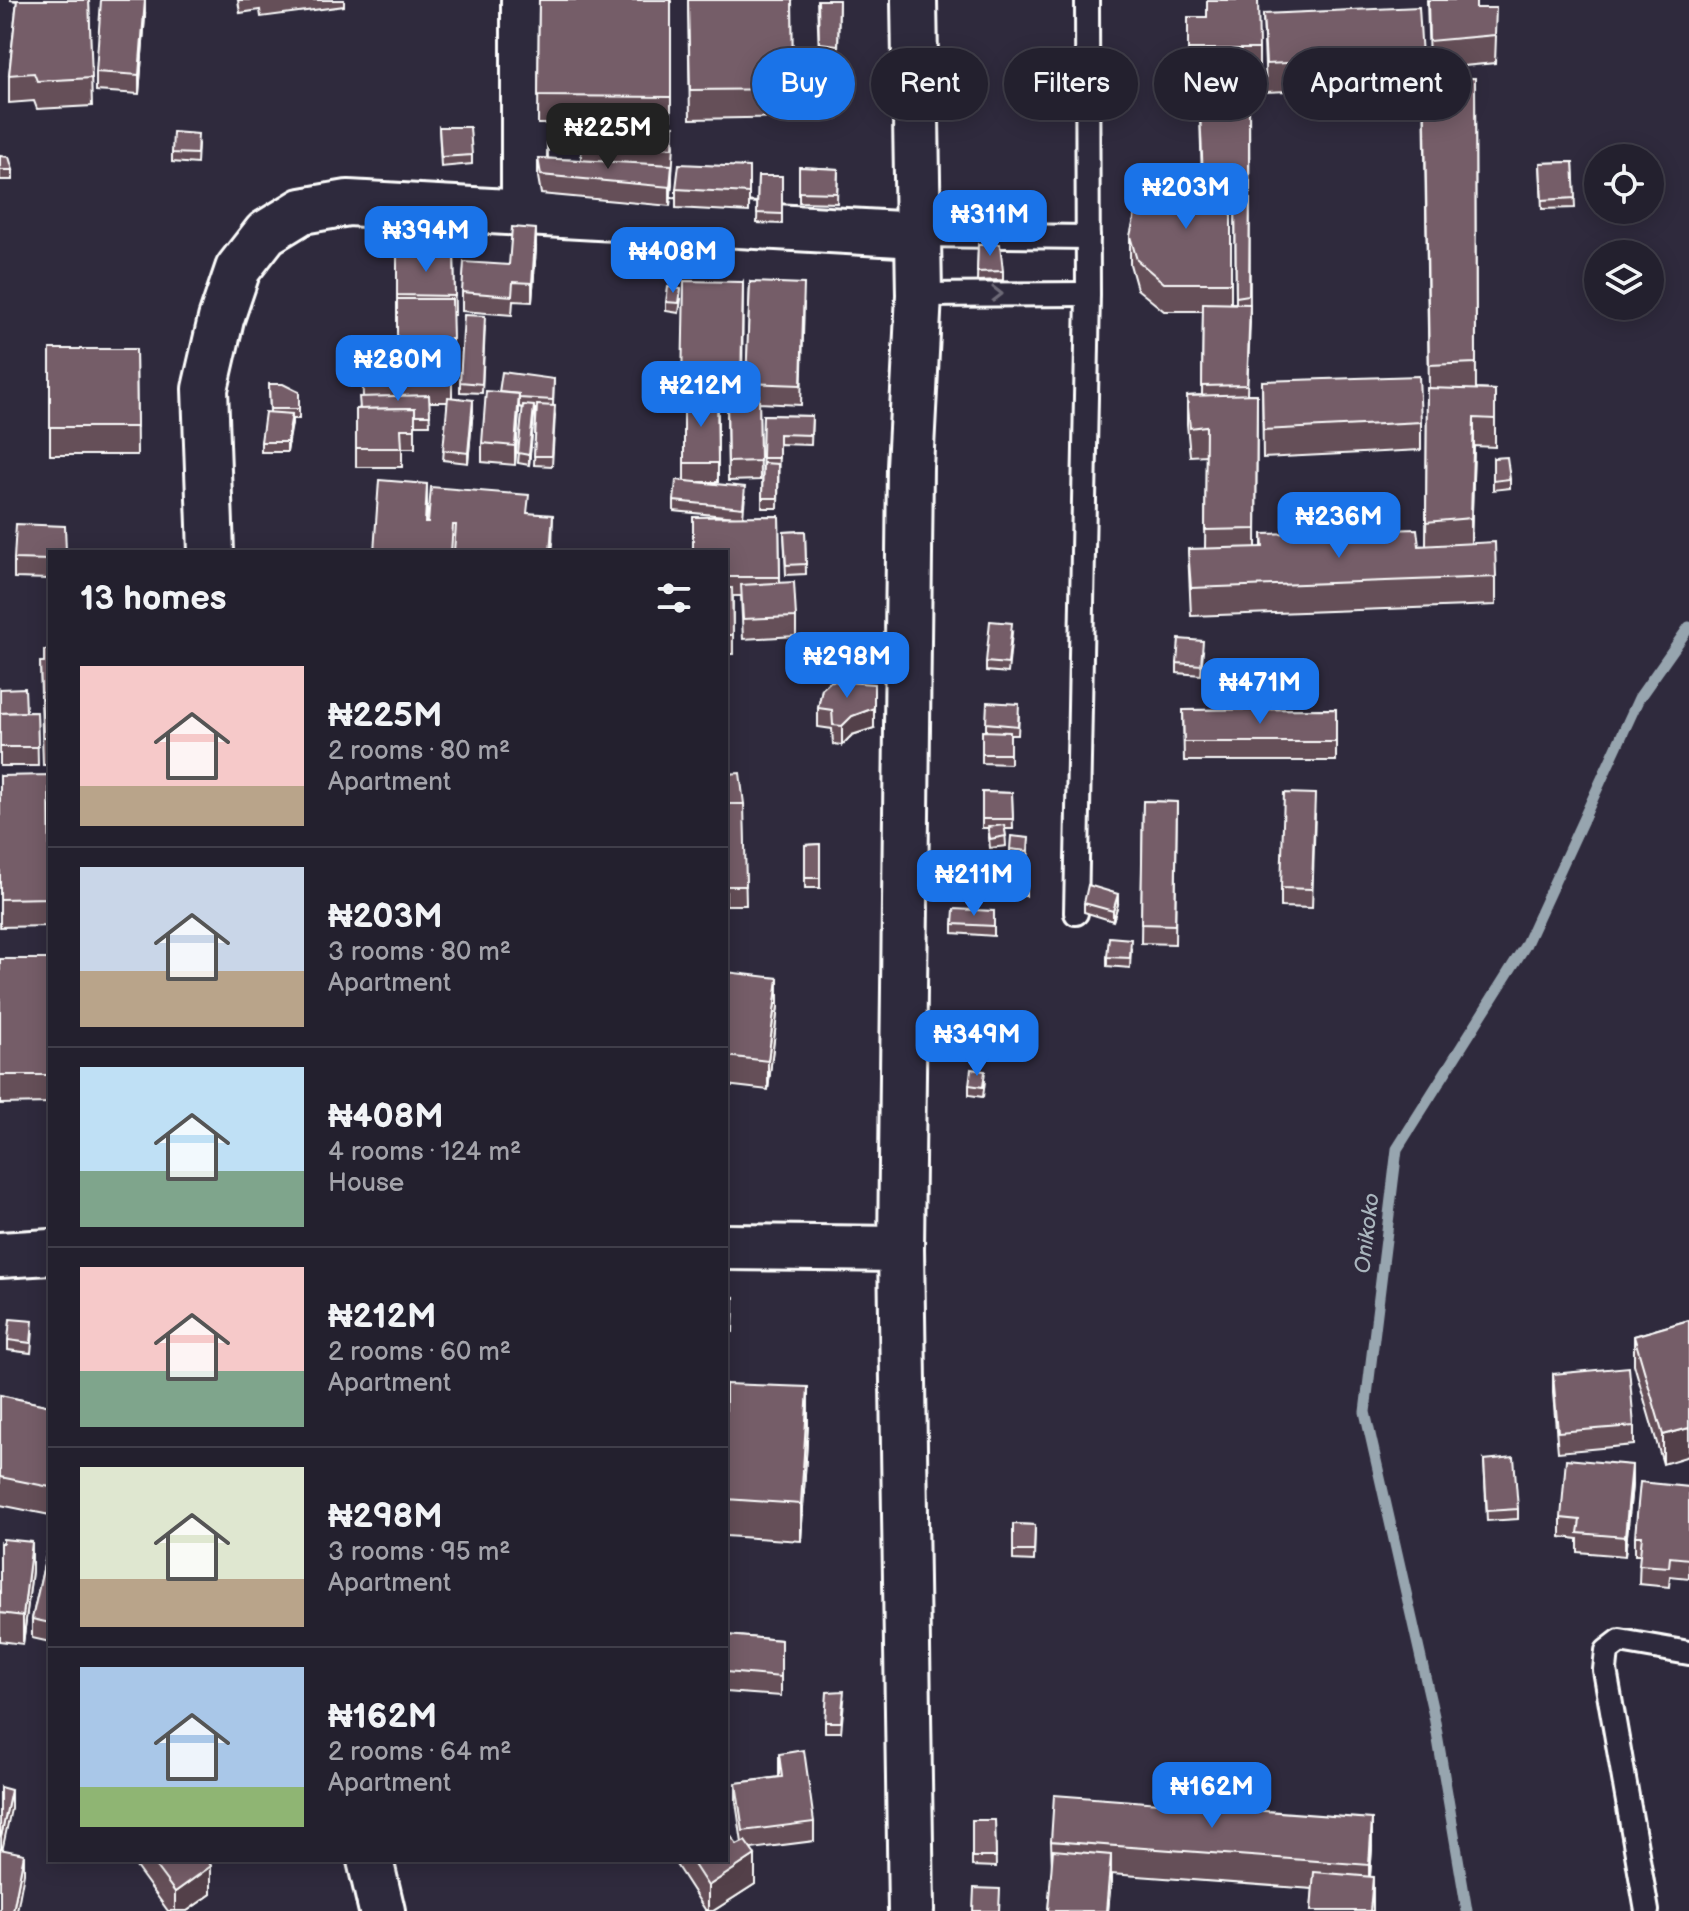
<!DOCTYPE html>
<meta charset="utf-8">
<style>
:root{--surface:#23202e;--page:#2b2836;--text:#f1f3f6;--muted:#a3a3aa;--line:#403e4a;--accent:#1a73e8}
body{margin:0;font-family:"Balsamiq Sans",sans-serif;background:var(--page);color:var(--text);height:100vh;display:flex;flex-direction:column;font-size:30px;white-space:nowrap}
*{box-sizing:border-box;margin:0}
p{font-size:26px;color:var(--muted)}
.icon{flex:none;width:44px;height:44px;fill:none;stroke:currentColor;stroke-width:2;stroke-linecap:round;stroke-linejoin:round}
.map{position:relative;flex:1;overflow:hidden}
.sheet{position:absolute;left:48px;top:550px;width:680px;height:1312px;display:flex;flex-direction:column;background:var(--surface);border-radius:0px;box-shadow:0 4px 20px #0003,0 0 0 2px var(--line)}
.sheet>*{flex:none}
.hud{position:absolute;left:752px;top:48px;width:760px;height:72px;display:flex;gap:16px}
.fabs{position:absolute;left:1584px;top:144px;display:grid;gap:16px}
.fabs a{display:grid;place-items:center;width:80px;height:80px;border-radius:50%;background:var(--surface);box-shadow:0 4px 20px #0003,0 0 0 2px var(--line);font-size:40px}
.price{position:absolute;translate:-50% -68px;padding:0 18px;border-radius:16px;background:var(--accent);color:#fff;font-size:26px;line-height:52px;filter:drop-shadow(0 2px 4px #0008)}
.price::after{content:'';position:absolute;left:50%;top:48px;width:24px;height:18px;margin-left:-12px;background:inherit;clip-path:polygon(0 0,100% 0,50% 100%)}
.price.selected{background:#222;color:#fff}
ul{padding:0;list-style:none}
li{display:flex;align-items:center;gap:24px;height:200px;padding:0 32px}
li+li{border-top:2px solid var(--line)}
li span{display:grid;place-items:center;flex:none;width:224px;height:160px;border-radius:0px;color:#555}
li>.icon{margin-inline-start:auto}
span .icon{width:96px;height:96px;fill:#fffc;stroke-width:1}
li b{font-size:34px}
h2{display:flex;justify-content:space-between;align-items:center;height:96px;padding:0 32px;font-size:34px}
.pill{padding:0 28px;border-radius:36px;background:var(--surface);box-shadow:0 4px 20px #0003,0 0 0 2px var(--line);font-size:28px;line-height:72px}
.pill.selected{background:var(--accent);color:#fff}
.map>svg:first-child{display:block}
</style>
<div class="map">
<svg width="1689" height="1911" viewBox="0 0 1689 1911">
<rect width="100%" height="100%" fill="#2f2a3d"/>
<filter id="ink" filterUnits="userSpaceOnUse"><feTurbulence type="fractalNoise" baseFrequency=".0125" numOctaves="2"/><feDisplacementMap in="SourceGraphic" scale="16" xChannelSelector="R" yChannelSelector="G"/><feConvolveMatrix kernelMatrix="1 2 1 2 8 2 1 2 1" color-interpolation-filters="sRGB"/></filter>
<g filter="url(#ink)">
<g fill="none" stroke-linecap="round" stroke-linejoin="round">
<polyline stroke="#97a5af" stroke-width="11" points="1467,1911 1434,1716 1365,1412 1397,1149 1525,946 1639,698 1689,627"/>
<defs>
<g id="service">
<polyline points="918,235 1088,237"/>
<polyline points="919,295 1088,294"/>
<polyline points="1076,913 1088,294 1087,0"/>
<polyline points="1647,1911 1605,1670 1607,1651 1620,1641 1689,1653"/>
</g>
<g id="minor">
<polyline points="524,0 524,211"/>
<polyline points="211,552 205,389 221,319 238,269 266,233 302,211 348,203 918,235"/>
<polyline points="726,1247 901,1249"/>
<polyline points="0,1255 50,1252"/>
<polyline points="370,1860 382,1911"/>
</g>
<polyline id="secondary" points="911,1911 901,1249 910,467 919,295 914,0"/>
</defs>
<use href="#service" stroke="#fff" stroke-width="28"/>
<use href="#minor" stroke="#fff" stroke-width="50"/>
<use href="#secondary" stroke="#fff" stroke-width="50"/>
<use href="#service" stroke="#2f2a3d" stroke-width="22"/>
<use href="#minor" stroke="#2f2a3d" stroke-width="44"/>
<use href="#secondary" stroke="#2f2a3d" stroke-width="44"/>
</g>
<g fill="#655059" stroke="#fff" stroke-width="2" fill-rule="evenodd">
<polygon points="10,0 89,0 92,106 37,109 34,101 9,103 9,75 17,1"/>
<polygon points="238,0 344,0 344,6 261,17 260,10 240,13"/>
<polygon points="539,0 671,0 671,125 674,145 670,206 541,194 538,177 538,158 581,160 582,124 538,124"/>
<polygon points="688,0 792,0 793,117 690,119"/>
<polygon points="817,0 839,0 838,54 836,54 841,66 841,76 836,76 838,119 814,120 813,75 811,54 822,53 819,53"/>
<path d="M1427,0h49v8l20,28 -1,27 -63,6v11l43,-2 1,311 19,1v57l-21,-1 -3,97 25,34v28l-305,11 -3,-67h17l1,-94 -16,1 -3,-32v-28l15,-1 1,-84h-39l-27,-22 -7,-25v-28l72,-58 -3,-91 50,-2 1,238 -3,71h10l-1,154 6,-1v-13l164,12 1,-158h2l-5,-297 5,-28zM1231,196h4l1,107h-5z"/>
<polygon points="1263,14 1422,57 1422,85 1266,92"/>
<polygon points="145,16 139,94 96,91 96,72"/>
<polygon points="1188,17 1206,17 1259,49 1259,77 1188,77"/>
<polygon points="439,127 472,155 472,164 441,167"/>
<polygon points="198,144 197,164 172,162 172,153"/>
<polygon points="0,156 13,170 13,180 0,180"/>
<polygon points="1573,162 1575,208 1542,209 1540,163"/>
<polygon points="749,167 749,212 676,208 676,189"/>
<polygon points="799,167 838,169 837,203 799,202"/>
<polygon points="758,176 782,176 782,224 757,223"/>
<polygon points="978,245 1003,271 1003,280 977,281"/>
<polygon points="536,248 532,302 513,301 512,315 462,311 462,292"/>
<polygon points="397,252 454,252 455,315 452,315 452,398 473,409 468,463 443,460 448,402 429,402 430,425 415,425 415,448 402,448 402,467 356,467 356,409 359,409 363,397 362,356 393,356 397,352"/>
<polygon points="743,282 742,395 746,395 750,282 804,303 801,405 759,403 760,480 728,481 727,406 718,405 718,482 699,482 745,496 743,517 779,516 780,583 796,617 796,636 743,639 741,596 733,596 733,654 726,654 726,552 734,517 674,511 674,501 684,481 684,405 682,405 682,386"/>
<polygon points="681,299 679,313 666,311 666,302"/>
<polygon points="485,326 482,393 460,392 460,382"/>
<polygon points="50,349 136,349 137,455 50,455"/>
<polygon points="554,379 553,406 555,415 552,466 534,465 536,409 534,409 529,465 518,463 523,408 519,407 515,465 482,462 482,443 499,392"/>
<polygon points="1262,381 1421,422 1421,450 1263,458"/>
<polygon points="269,384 299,392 299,419 292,419 287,452 261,452 261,442 270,412"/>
<polygon points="763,415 812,416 811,445 779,444 778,508 762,508"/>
<polygon points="1493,458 1510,479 1510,488 1493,490"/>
<polygon points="427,512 426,523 529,513 553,543 552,552 374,552"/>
<polygon points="805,531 806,574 786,575 784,532"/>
<polygon points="50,552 50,579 14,578 14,559"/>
<polygon points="1012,633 1008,673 986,671 986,662"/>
<polygon points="50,650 50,765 43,765 40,662 44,662"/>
<polygon points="1203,651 1201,675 1177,673 1177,663"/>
<polygon points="0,689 26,712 37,712 38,766 0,766"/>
<polygon points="822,689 874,728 852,735 842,745 833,744 832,729 818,727 818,708"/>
<polygon points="1336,709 1336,761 1184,761 1183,710"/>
<polygon points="1019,714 1018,735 1010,735 1010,764 982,763 982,731 986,731 986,723"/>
<polygon points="726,774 744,821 746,905 726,905"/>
<polygon points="0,776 50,806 50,926 0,927"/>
<polygon points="982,792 1012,793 1013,829 1005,829 1006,846 990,848 988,828 982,828"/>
<polygon points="1143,801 1177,802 1175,944 1141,943"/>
<polygon points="1315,813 1312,908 1281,907 1281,888"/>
<polygon points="820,844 820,888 805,888 805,845"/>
<polygon points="1029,847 1028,861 1010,859 1010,849"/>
<polygon points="982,858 1026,862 1026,896 981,894"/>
<polygon points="1084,903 1118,904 1113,921 1084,912"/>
<polygon points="994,911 994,936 953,933 953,924"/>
<polygon points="1131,949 1130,968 1107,966 1107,957"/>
<polygon points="0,959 50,959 50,1103 0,1104"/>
<polygon points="726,972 778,1006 768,1090 726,1085"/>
<polygon points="985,1081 983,1097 969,1095 969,1085"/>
<polygon points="726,1296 734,1297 733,1332 726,1332"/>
<polygon points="1689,1320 1663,1464 1634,1364 1634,1336"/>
<polygon points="33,1331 31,1353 8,1350 8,1340"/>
<polygon points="1553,1374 1634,1426 1634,1445 1558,1452 1553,1393"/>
<polygon points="726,1384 808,1424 801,1541 726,1536"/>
<polygon points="0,1395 50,1406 50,1515 0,1505"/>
<polygon points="1484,1460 1518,1509 1518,1519 1487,1521"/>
<polygon points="1632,1485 1625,1556 1578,1552 1578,1539 1561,1537 1561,1518"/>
<polygon points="1689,1487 1689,1578 1670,1576 1669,1587 1639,1584 1640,1555 1635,1555 1635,1536"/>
<polygon points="1013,1524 1035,1525 1034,1561 1013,1560"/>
<polygon points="50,1538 50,1642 32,1638 32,1619"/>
<polygon points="0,1543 32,1571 23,1644 0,1641"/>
<polygon points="726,1635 781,1640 781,1696 726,1692"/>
<polygon points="844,1701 841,1732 825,1732 825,1722"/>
<polygon points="779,1754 814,1822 814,1841 751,1849 755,1884 713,1911 706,1911 673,1860 726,1860 737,1845 742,1843 736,1802 736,1783 779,1777"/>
<polygon points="972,1820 995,1820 996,1867 972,1866"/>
<polygon points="1051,1841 1372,1847 1370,1876 1373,1911 1311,1911 1313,1889 1111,1874 1108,1911 1048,1911 1052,1869"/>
<polygon points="131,1860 207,1860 211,1894 187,1911 168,1911"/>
</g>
<g fill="#524148" stroke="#fff" stroke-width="2">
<polygon points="145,0 145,16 139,94 139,75"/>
<polygon points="672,165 672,184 670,206 670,187"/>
<polygon points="536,229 536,248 532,302 532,283"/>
<polygon points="519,394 519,413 515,465 515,446"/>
<polygon points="473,400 473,409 468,463 468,453"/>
<polygon points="534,406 534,416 529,465 529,455"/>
<polygon points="292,414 292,424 287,452 287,442"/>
<polygon points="1474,418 1474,446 1471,546 1471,518"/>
<polygon points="427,484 427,512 425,551 425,523"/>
<polygon points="553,515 552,552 550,552"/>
<polygon points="874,708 874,728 852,735 842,745 842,726 852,716"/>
<polygon points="1118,894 1118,904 1113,921 1113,911"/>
<polygon points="778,978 778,1006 768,1090 768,1061"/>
<polygon points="808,1387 808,1424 801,1541 801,1504"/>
<polygon points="1689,1428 1689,1456 1663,1464 1663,1435"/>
<polygon points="1632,1465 1632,1485 1625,1556 1625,1537"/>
<polygon points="32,1542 32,1571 23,1644 23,1616"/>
<polygon points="11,1790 11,1809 1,1856 1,1837"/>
<polygon points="1372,1819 1372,1847 1369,1893 1369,1865"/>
<polygon points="24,1854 24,1873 17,1911 13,1911"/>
<polygon points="755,1855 755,1884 713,1911 708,1911 708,1886"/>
<polygon points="1111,1855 1111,1883 1108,1911 1106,1911"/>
<polygon points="211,1866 211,1894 187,1911 175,1911 175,1892"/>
<polygon points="1373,1877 1373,1911 1370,1911"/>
</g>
<g fill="#755d67" stroke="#fff" stroke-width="2">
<polygon points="17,0 89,0 92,78 37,81 34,73 9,75"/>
<polygon points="101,0 145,0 139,75 96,72"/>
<polygon points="539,0 671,0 671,97 538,96"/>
<polygon points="688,0 792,0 793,89 690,90"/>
<polygon points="818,0 839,0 838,45 819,43"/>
<polygon points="1207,0 1258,0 1259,49 1188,49 1188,17 1207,17"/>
<polygon points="1428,0 1476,0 1476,8 1496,8 1495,35 1429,41"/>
<polygon points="1419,7 1422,57 1266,64 1263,14"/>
<polygon points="835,52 841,66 813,67 811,54"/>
<polygon points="1424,63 1432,64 1431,80 1475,78 1476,363 1429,365"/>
<polygon points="836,74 838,109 814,110 813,75"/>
<polygon points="1249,85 1249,176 1231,177 1231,173 1203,178 1199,87"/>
<polygon points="582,120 674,126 673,148 581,142"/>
<polygon points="439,127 470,127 472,155 441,157"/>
<polygon points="173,132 198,134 197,154 172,153"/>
<polygon points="0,156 9,157 13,170 0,170"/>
<polygon points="538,158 672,165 670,187 541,175"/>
<polygon points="1573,162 1575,198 1542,200 1540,163"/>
<polygon points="679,164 749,167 749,193 676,189"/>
<polygon points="799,167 838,169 837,193 799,192"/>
<polygon points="1231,173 1231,283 1164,283 1137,260 1130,236 1137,206 1161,185"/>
<polygon points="758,176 782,176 782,214 757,213"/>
<polygon points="1235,180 1250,181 1249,295 1236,297"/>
<polygon points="512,227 536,229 532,283 513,282 512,296 462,292 464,262 509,265"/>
<polygon points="1000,244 1003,271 977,272 978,245"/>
<polygon points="397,252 454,252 455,296 397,295"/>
<polygon points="684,281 743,282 741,387 682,386"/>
<polygon points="750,282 804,284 801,385 746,383"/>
<polygon points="668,287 681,289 679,303 666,302"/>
<polygon points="397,299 452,299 453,339 397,339"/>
<polygon points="1203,303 1250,304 1247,385 1202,386"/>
<polygon points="464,315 485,316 482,384 460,382"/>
<polygon points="50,349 136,349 137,427 50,427"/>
<polygon points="449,351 449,356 393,356 393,352"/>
<polygon points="362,356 452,356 452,383 363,383"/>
<polygon points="502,372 554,379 553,400 519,398 519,394 499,392"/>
<polygon points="1419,376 1421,422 1263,430 1262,381"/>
<polygon points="269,384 283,384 299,392 299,409 270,409"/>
<polygon points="1427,388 1495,390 1495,419 1474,418 1471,518 1426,522"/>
<polygon points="486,391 519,394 515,446 482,443"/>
<polygon points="1257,394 1256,529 1205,530 1206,426 1190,428 1187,396"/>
<polygon points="429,395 430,415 415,415 415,408 360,409 359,397"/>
<polygon points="684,395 717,396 718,463 684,463"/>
<polygon points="727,395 759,395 760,461 728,462"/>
<polygon points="448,397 473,400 468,453 443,450"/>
<polygon points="523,405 534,406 529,455 518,453"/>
<polygon points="537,405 555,406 552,456 534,456"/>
<polygon points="415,408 415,429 401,429 402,448 356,448 356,409"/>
<polygon points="265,412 292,414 287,442 261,442"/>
<polygon points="763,415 812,416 811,435 779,434 779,458 762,458"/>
<polygon points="1507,457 1510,479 1493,481 1493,458"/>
<polygon points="763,463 778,464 778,498 762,498"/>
<polygon points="379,480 427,484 425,523 428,523 431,487 529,495 527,513 553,515 550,552 454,552 456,525 453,525 451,552 374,552"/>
<polygon points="676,480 745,487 743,508 674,501"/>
<polygon points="779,516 780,577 726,577 726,552 693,552 693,517"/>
<polygon points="16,524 65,526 66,552 50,552 50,560 14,559"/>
<polygon points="1417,529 1419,546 1495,542 1496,577 1191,588 1188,549 1263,547 1262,534"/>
<polygon points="805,531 806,564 786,565 784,532"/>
<polygon points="794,582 796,617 743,619 741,585"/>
<polygon points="726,588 732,588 733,635 726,635"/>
<polygon points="990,621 1012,623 1008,664 986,662"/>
<polygon points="1179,639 1203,641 1201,665 1177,663"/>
<polygon points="44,650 50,650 50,737 43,737 40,662 44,662"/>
<polygon points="831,681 874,684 874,708 852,716 842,726 833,725 832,710 818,708 822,689"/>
<polygon points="25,688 26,712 0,713 0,689"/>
<polygon points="987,702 1019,704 1018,726 986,723"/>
<polygon points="1336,709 1336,742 1184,742 1183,710"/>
<polygon points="37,712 38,747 0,747 0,713"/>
<polygon points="982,731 1010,732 1010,754 982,754"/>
<polygon points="740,773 744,804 726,804 726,774"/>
<polygon points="49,775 50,898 0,899 0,776"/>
<polygon points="982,792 1012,793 1013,819 982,819"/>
<polygon points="1284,793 1315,794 1312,889 1281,888"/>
<polygon points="1143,801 1177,802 1175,925 1141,924"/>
<polygon points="726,804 744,804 746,886 726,886"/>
<polygon points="1004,825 1006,836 990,839 988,827"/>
<polygon points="1011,836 1029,838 1028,851 1010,849"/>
<polygon points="820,844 820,878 805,878 805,845"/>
<polygon points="982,858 1026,862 1026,886 981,885"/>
<polygon points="1088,885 1118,894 1113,911 1084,903"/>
<polygon points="954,909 994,911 994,926 953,924"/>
<polygon points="1109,937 1131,939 1130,958 1107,957"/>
<rect x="0" y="959" width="50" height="116"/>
<polygon points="726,972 778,978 768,1061 726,1056"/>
<polygon points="971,1069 985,1071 983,1087 969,1085"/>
<polygon points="726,1296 734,1297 733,1323 726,1322"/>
<polygon points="10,1319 33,1321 31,1343 8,1340"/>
<polygon points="1689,1320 1689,1428 1663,1435 1634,1336"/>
<polygon points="1629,1367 1634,1426 1558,1432 1553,1374"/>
<polygon points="726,1384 808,1387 801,1504 726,1499"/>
<polygon points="0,1395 50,1406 50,1487 0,1477"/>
<polygon points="1514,1457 1518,1509 1487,1511 1484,1460"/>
<polygon points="1566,1459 1632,1465 1625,1537 1578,1533 1580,1520 1561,1518"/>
<polygon points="1640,1482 1689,1487 1689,1559 1670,1557 1669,1567 1639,1565 1642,1536 1635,1536"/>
<polygon points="1013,1524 1035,1525 1034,1551 1013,1551"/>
<polygon points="50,1538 50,1623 32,1619"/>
<polygon points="3,1539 32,1542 23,1616 0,1613 0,1543 3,1543"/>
<polygon points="726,1635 781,1640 781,1677 726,1672"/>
<polygon points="844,1691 841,1722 825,1722 827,1692"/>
<polygon points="804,1750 814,1822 743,1831 736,1783 782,1777 779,1754"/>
<polygon points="0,1787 11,1790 1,1837 0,1836"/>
<polygon points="1054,1795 1372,1819 1369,1865 1051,1841"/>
<polygon points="972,1820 995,1820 996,1857 972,1857"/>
<polygon points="726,1829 737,1845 745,1841 755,1855 708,1886 691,1860 726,1860"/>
<polygon points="0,1849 24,1854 13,1911 0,1911"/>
<polygon points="1053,1850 1111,1855 1106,1911 1048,1911"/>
<polygon points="151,1860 207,1860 211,1866 175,1892"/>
<polygon points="1314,1872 1373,1877 1370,1911 1311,1911"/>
<polygon points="974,1888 1000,1889 999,1911 973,1911"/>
</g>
<defs><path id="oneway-chevron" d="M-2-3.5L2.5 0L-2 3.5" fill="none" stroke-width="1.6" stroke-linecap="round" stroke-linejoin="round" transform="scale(2)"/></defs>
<use stroke="#6d6a77" href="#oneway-chevron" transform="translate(997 294)"/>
</g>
<g text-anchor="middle" stroke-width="6" stroke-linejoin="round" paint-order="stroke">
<g font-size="22" font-style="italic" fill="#a8b4bc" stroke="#2f2a3d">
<text transform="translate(1366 1233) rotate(-83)" y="8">Onikoko</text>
</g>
</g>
</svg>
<div class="fabs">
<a><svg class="icon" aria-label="locate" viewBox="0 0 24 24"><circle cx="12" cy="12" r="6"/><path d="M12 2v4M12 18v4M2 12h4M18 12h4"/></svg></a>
<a><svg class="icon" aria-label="layers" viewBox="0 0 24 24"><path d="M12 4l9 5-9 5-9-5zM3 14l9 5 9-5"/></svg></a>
</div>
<b class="price selected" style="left:608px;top:171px">₦225M</b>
<b class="price" style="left:1186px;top:231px">₦203M</b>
<b class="price" style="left:990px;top:258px">₦311M</b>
<b class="price" style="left:426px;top:274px">₦394M</b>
<b class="price" style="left:673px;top:295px">₦408M</b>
<b class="price" style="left:398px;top:403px">₦280M</b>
<b class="price" style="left:701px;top:429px">₦212M</b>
<b class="price" style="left:1339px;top:560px">₦236M</b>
<b class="price" style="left:847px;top:700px">₦298M</b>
<b class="price" style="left:1260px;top:726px">₦471M</b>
<b class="price" style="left:974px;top:918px">₦211M</b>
<b class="price" style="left:977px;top:1078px">₦349M</b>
<b class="price" style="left:1212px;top:1830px">₦162M</b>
<div class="hud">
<a class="pill selected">Buy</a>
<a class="pill">Rent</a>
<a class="pill">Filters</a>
<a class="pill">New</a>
<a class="pill">Apartment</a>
</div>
<section class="sheet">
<h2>13 homes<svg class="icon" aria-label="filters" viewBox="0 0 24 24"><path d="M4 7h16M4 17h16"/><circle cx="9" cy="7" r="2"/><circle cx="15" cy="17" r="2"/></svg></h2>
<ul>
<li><span style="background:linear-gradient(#f6c9c9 75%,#b9a48a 0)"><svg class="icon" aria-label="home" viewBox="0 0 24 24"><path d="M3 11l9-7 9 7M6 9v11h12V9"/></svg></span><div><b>₦225M</b><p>2 rooms · 80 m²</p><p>Apartment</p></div></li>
<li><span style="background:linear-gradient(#c9d6e8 65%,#b9a48a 0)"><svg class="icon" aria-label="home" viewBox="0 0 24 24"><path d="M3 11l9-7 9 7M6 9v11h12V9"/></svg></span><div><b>₦203M</b><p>3 rooms · 80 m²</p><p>Apartment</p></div></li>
<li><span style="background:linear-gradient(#bfe0f5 65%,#7fa58c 0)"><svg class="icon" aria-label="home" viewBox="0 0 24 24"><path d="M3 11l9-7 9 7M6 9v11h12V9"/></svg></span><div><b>₦408M</b><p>4 rooms · 124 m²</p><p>House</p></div></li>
<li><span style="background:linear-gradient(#f6c9c9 65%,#7fa58c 0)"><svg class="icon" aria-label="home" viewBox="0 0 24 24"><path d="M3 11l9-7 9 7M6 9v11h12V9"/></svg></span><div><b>₦212M</b><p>2 rooms · 60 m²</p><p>Apartment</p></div></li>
<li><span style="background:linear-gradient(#dfe7d0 70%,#b9a48a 0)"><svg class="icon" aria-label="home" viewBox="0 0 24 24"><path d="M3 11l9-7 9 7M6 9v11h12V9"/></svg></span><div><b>₦298M</b><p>3 rooms · 95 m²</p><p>Apartment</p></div></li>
<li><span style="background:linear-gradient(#a9c7e8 75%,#8fb573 0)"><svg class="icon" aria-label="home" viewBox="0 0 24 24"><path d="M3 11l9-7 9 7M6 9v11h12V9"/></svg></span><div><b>₦162M</b><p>2 rooms · 64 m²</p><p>Apartment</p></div></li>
</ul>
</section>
</div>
